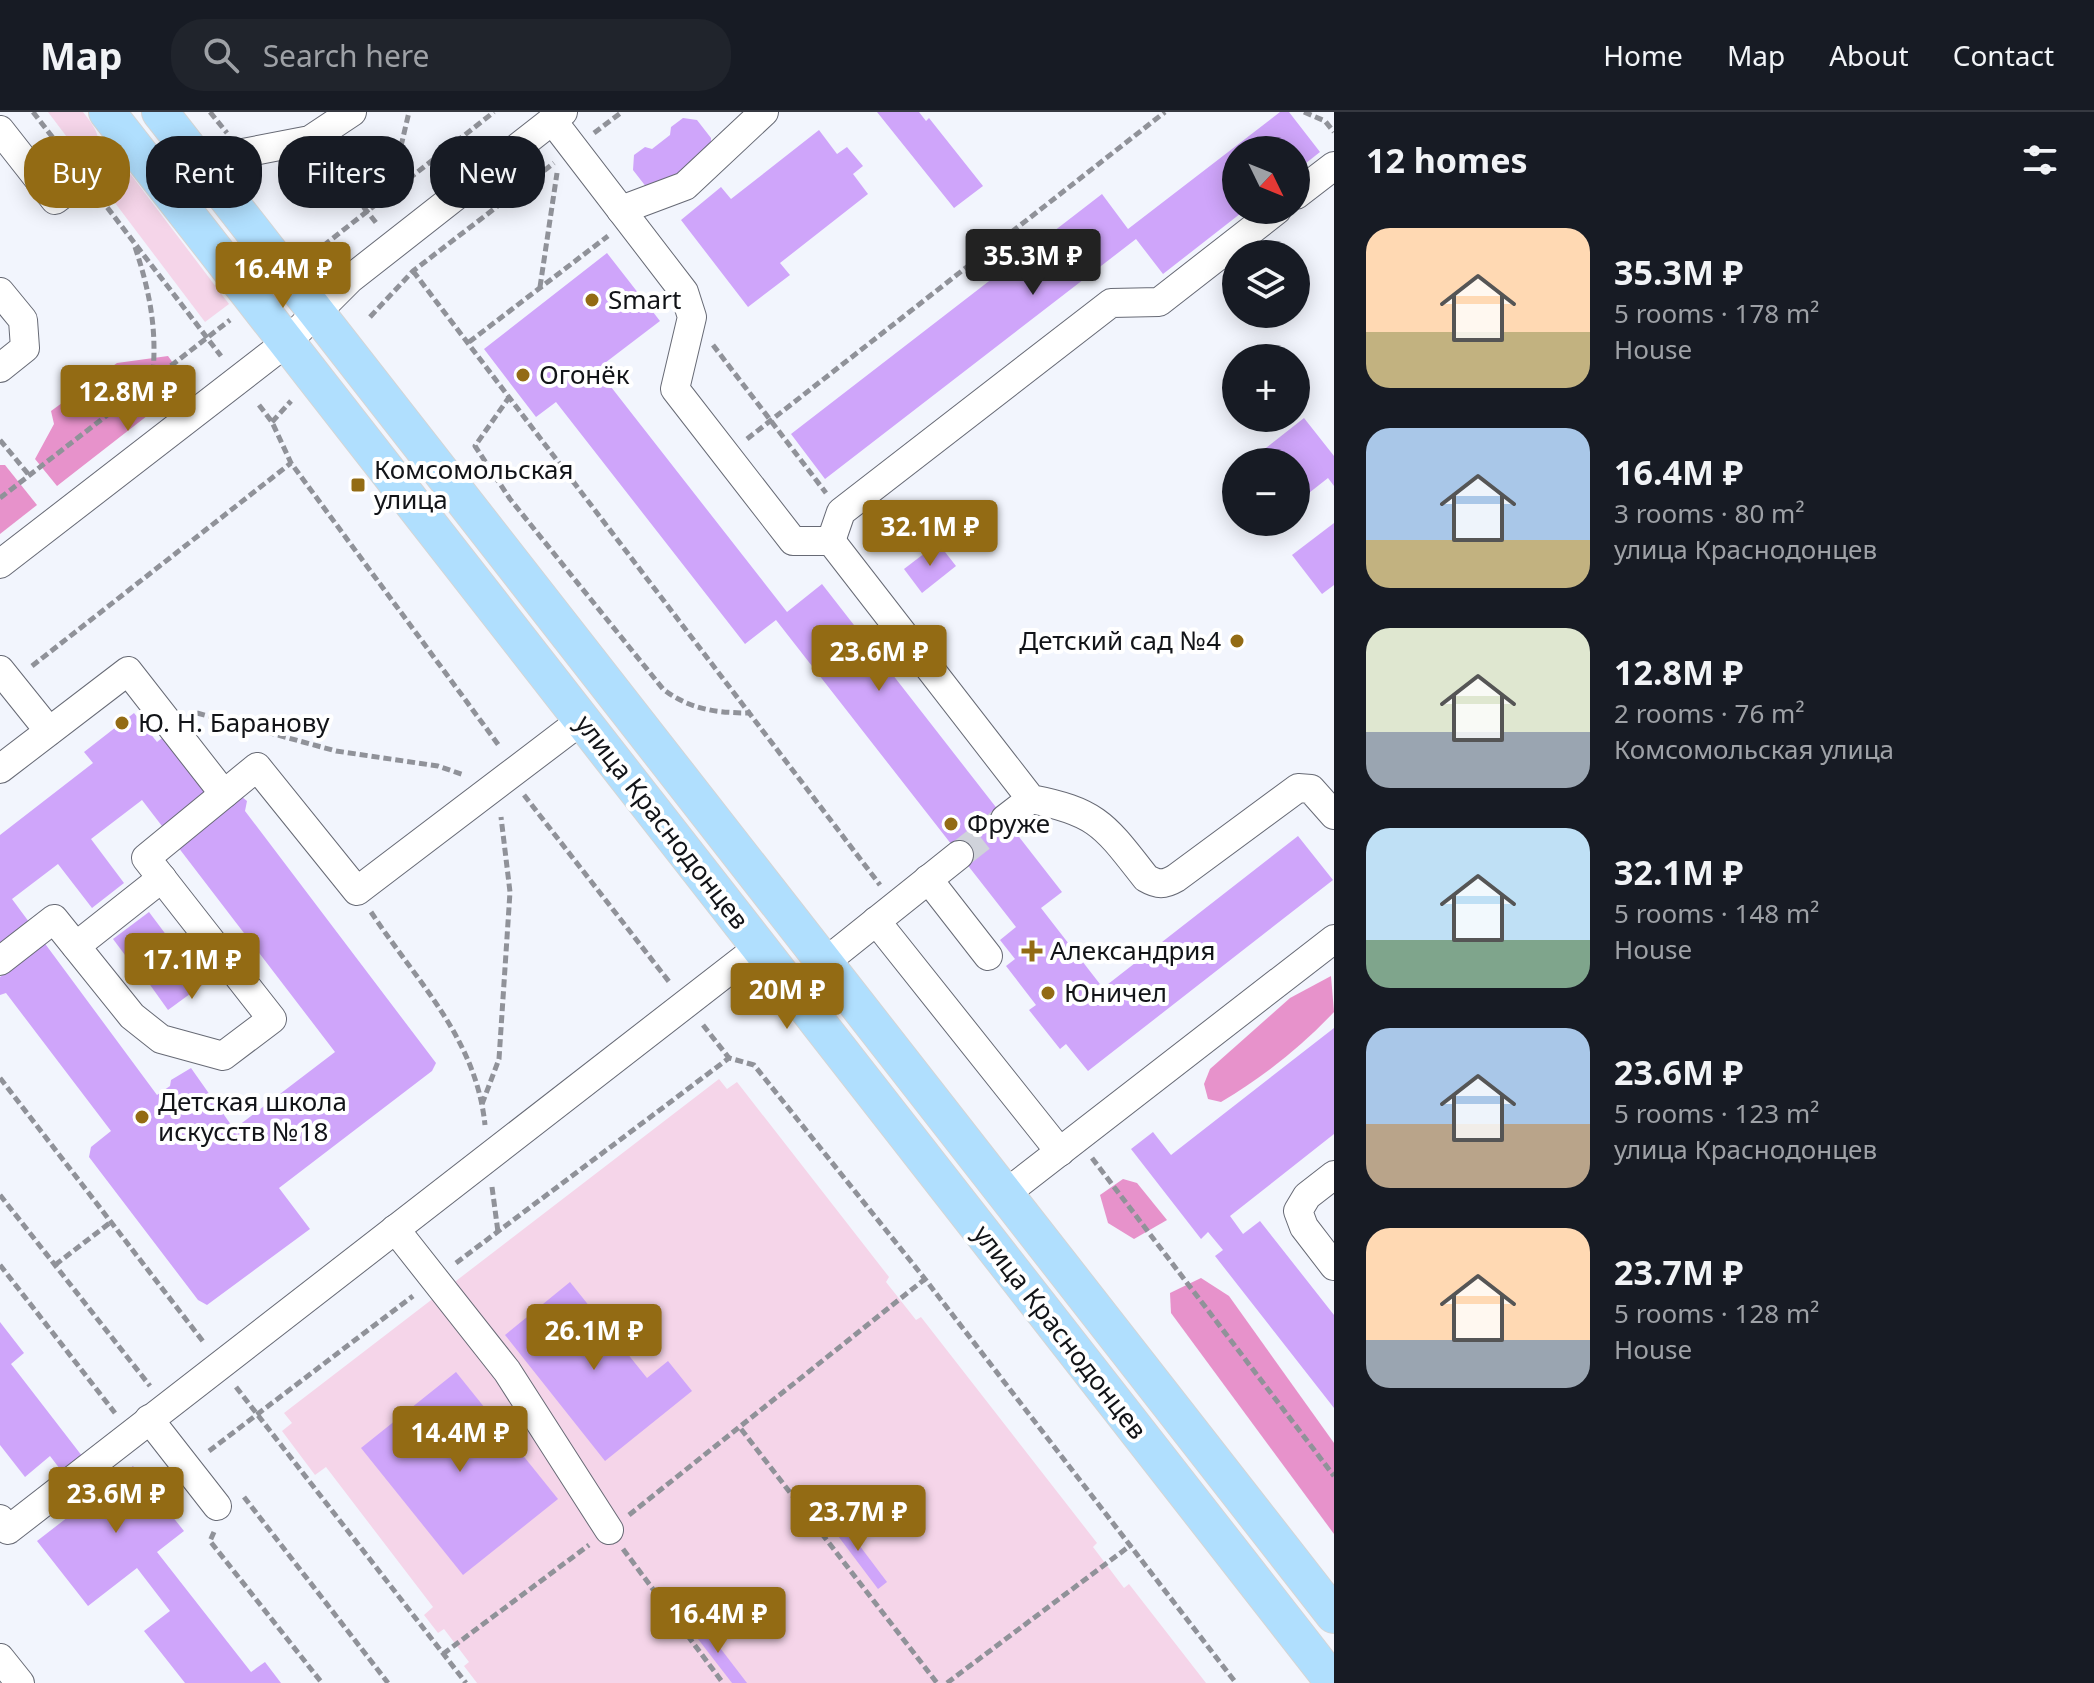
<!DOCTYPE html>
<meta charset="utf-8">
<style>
:root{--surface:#171b24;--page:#20242c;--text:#f1f3f6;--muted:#9ea1a6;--line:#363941;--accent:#936b14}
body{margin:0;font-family:"Noto Sans",sans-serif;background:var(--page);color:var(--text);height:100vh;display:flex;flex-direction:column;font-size:30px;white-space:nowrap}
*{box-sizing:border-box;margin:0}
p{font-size:26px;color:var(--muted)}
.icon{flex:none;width:44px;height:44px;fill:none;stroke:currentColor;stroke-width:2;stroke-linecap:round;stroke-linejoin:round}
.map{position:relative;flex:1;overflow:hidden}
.sheet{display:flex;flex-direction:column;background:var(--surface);width:760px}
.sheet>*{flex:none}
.banner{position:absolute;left:24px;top:24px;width:760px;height:72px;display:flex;gap:16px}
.needle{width:52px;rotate:133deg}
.fabs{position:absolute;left:1222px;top:24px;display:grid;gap:16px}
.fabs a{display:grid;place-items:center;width:88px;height:88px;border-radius:50%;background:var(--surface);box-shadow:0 4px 20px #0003;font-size:40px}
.price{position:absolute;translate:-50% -68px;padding:0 18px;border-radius:8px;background:var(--accent);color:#fff;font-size:26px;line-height:52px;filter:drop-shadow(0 2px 4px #0008)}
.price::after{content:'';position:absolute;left:50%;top:48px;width:24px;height:18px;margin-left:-12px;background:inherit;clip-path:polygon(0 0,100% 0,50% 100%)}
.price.on{background:#222;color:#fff}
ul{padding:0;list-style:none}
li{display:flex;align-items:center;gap:24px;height:200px;padding:0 32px}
li span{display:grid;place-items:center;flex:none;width:224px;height:160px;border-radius:24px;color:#555}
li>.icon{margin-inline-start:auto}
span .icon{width:96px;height:96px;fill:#fffc;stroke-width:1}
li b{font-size:34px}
h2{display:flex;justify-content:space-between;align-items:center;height:96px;padding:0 32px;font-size:34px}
.pill{padding:0 28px;border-radius:32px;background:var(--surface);box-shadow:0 4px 20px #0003;font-size:28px;line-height:72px}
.pill.on{background:var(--accent);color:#fff}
header{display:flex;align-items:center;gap:48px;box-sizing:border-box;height:112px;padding:0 40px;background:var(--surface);border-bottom:2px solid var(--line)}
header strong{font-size:38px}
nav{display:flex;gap:44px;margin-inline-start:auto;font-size:28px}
.search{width:560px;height:72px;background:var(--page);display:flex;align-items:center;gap:20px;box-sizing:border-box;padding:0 28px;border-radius:32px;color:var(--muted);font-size:30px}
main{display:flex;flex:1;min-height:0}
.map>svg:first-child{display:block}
</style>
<header>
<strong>Map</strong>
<div class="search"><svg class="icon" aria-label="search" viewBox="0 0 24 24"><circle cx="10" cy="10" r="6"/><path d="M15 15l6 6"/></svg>Search here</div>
<nav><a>Home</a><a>Map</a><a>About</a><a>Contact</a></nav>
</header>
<main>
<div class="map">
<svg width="1334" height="1571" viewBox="0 0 1334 1571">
<rect width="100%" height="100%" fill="#f2f5fd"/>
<g fill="#f5d5e9">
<path d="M48,0h35c14,18 25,33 2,49z"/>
<polygon points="113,60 129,60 229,192 205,210 97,67"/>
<polygon points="719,967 727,977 737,970 889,1165 886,1170 916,1208 921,1205 1097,1431 1093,1435 1124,1476 1129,1472 1206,1571 477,1571 464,1554 469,1550 444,1517 438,1521 424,1503 433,1495 326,1355 315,1363 282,1319 292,1311 284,1301"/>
</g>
<g fill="#e792cb">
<polygon points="168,244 188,272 57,374 35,347 54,312 51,299 117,251"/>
<polygon points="0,353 5,353 37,393 0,422"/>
<path d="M1331,864l3,36c-33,35 -71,65 -113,90l-13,-3 -4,-15 6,-15 80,-71z"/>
<polygon points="1123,1067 1137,1071 1167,1108 1134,1127 1108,1111 1100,1083"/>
<polygon points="1201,1166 1229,1184 1334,1331 1334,1422 1171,1201 1170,1181"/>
</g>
<g fill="#cfa5fa" fill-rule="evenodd">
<polygon points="877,0 919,0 926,9 929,6 983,74 954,96"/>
<polygon points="1280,0 1289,0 1320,40 1296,59 1296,38 1236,38 1236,98 1245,98 1163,162 1136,127 825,367 791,322 1102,82 1128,117"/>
<polygon points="683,6 697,8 711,26 711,35 656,78 647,76 633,58 634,43 645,35 652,37 670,23 671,15"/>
<polygon points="819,18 837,42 847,35 863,54 853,62 868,82 780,151 790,163 748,195 681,108 721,75 731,87"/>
<polygon points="607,141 660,209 597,257 787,500 822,472 1062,780 1041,796 1103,876 1298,724 1333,768 1088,959 1066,932 1060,937 1029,898 1036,893 1006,854 1015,847 1000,828 1016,815 776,508 745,532 556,290 536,305 484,237"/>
<polygon points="1304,306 1334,344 1334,374 1328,366 1300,388 1296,383 1296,350 1271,350 1262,339"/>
<polygon points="1334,411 1334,473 1322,482 1292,443"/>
<polygon points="938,431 956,454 922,481 904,457"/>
<path d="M134,601l23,29 9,-7 81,66 -2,10 191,252 -4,8 -153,117 31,41 -103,76 -9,-5 -109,-143 2,-10 20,-16 -105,-138 -6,2v-18l5,-4 -5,-6v-132l93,-72 -9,-11zM142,688l193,252 -101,77 -43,-61 -20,12 -1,6 -13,9 -145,-196 46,-35 34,44 32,-25 -33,-44z"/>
<polygon points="149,800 167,824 131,851 113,827"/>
<polygon points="179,836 205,871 168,898 143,863"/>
<polygon points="1334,916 1334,1022 1230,1104 1243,1122 1260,1109 1334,1203 1334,1296 1215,1144 1223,1138 1208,1120 1201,1127 1131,1037 1153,1020 1171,1043"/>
<polygon points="570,1170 647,1266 668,1249 692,1279 605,1349 505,1223"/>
<polygon points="0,1210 24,1241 11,1252 106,1375 133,1354 149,1374 159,1367 178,1391 168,1399 184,1419 157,1440 251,1560 265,1550 281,1571 185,1571 144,1519 170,1499 137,1456 88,1494 37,1429 86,1391 50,1344 25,1365 0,1333"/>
<polygon points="456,1260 558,1387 463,1463 361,1336"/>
<polygon points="838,1405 887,1470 878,1477 829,1412"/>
<polygon points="701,1511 747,1571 732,1571 691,1518"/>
</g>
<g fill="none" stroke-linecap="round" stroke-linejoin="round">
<polyline stroke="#d0d3db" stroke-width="28" stroke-dasharray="28 14" stroke-linecap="butt" points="959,743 1005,707"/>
<defs>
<g id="minor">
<polyline points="552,8 684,180 692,205 675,277 793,429 831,429"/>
<polyline points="0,18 55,88 131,31"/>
<polyline points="206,60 243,41 310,28 352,0"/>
<polyline points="1296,83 1334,54"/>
<polyline points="621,98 685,74 764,0"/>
<polyline points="0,180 23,208 25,236 0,256"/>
<path d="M831,429l200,258c67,13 74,27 115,79 12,7 18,7 30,0l122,-90 13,1 23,26"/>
<polyline points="831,429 841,400 1111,191 1159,190 1277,98"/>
<polyline points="0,452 287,230 350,167 563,0"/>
<polyline points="0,558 49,619"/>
<polyline points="0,657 128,559 224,682"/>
<polyline points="1005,707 1031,687"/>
<polyline points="928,767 988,844"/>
<polyline points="876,809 1060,1040"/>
<polyline points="76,834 162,766"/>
<polyline points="0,849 54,807 132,904 161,927 223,944 272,907 146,746 257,655 357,779 582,608"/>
<polyline points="824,851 959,743"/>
<polyline points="1334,1063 1307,1084 1298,1099 1304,1115 1334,1154"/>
<polyline points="1005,1082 1334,827"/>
<polyline points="395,1117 507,1259 609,1418"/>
<polyline points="149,1307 217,1394"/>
<polyline points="0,1407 8,1418 759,835"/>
<polyline points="0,1546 20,1571"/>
</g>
<g id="major">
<polyline points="107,0 1334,1571"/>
<polyline points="160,0 1334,1503"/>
</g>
</defs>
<use href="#minor" stroke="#676a75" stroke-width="30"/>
<use href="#major" stroke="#d4d5d5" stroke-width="38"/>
<g stroke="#909299" stroke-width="5" stroke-dasharray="8 4" stroke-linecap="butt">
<polyline points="33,0 67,44"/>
<polyline points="210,0 227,21"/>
<polyline points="1304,0 1325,9 1334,20"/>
<polyline points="594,21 622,0"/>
<polyline points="326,48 377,112"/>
<polyline points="390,81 409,0"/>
<polyline points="100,86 221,244"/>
<path d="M135,135c15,45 23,86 17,134"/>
<polyline points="314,141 494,0"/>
<polyline points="413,159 880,773"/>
<polyline points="540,175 557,61"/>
<polyline points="370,205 413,159 554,51"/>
<polyline points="469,230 608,124"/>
<polyline points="713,233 826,381"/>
<path d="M510,284l-35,50 35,53 153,190c27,21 55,24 88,24"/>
<polyline points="259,293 272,310 291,351 500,635"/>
<polyline points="272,310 291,289"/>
<polyline points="747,327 1165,0"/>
<polyline points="0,328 29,363"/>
<polyline points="0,386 230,208"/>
<polyline points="32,554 291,351"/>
<polyline points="197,601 336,639 438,654 464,663"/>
<polyline points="524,683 670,871"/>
<path d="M371,800c46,70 105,126 114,213"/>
<polyline points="703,913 729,946"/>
<polyline points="0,966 205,1232"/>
<polyline points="482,992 499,947 510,780 501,705"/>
<polyline points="1092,1046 1334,1364"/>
<polyline points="492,1075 498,1120"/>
<polyline points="0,1083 150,1274"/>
<polyline points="456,1151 729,946 754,953 925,1167 1236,1571"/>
<polyline points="0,1153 115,1301"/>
<polyline points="55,1153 111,1110"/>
<polyline points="236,1275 466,1571"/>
<polyline points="741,1317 937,1571"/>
<polyline points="209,1339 413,1184"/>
<polyline points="244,1385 388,1571"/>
<polyline points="629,1403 925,1167"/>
<polyline points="214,1420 210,1429 322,1571"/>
<polyline points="623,1437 723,1571"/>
<polyline points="443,1542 589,1433"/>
<polyline points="947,1571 1131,1433"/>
</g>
<use href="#minor" stroke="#fff" stroke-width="28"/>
<use href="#major" stroke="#b0dffe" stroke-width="36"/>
</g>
<g fill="#936b14" stroke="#fff" stroke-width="3">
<circle cx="592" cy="188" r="8"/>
<circle cx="523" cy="263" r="8"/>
<rect x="350" y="365" width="16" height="16" rx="4"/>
<circle cx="1237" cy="529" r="8"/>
<circle cx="122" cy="611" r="8"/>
<circle cx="951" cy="712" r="8"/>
<path d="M1028 827h8v8h8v8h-8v8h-8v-8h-8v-8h8z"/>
<circle cx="1048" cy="881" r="8"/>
<circle cx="142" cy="1005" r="8"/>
</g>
<g text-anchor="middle" stroke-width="8" stroke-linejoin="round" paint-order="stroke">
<g font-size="26" fill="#121418" stroke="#fff" text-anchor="start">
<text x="608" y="197">Smart</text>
<text x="539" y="272">Огонёк</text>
<text x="374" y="367">Комсомольская<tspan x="374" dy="30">улица</tspan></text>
<text x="1221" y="538" text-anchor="end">Детский сад №4</text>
<text x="138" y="620">Ю. Н. Баранову</text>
<text x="967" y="721">Фруже</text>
<text x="1050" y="848">Александрия</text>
<text x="1064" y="890">Юничел</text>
<text x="158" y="999">Детская школа<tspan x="158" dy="30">искусств №18</tspan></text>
</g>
<g font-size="26" fill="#121418" stroke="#fff">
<text transform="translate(662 710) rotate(52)" y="9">улица Краснодонцев</text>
<text transform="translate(1060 1220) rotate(52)" y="9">улица Краснодонцев</text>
</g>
</g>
</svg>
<div class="fabs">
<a><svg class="needle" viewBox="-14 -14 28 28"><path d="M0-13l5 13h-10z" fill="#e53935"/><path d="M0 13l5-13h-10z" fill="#9ea1a6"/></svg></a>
<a><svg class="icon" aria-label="layers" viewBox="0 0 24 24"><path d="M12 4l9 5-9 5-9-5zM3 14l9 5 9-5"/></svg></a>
<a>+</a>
<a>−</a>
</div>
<b class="price on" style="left:1033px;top:185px">35.3M ₽</b>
<b class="price" style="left:283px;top:198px">16.4M ₽</b>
<b class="price" style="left:128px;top:321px">12.8M ₽</b>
<b class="price" style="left:930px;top:456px">32.1M ₽</b>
<b class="price" style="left:879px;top:581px">23.6M ₽</b>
<b class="price" style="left:192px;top:889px">17.1M ₽</b>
<b class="price" style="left:787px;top:919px">20M ₽</b>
<b class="price" style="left:594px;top:1260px">26.1M ₽</b>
<b class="price" style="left:460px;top:1362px">14.4M ₽</b>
<b class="price" style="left:116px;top:1423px">23.6M ₽</b>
<b class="price" style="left:858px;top:1441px">23.7M ₽</b>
<b class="price" style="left:718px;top:1543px">16.4M ₽</b>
<div class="banner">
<a class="pill on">Buy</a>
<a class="pill">Rent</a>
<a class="pill">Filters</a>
<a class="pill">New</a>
</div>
</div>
<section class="sheet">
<h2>12 homes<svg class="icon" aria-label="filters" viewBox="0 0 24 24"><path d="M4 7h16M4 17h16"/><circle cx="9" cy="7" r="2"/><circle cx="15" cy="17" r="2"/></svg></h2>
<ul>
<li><span style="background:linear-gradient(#ffd9b3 65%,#c2b280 0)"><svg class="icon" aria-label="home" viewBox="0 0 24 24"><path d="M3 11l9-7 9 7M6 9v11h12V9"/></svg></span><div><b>35.3M ₽</b><p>5 rooms · 178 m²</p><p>House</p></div></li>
<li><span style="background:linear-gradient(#a9c7e8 70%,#c2b280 0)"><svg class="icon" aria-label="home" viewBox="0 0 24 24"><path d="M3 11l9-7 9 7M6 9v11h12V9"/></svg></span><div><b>16.4M ₽</b><p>3 rooms · 80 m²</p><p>улица Краснодонцев</p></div></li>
<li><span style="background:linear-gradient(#dfe7d0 65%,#9aa5b1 0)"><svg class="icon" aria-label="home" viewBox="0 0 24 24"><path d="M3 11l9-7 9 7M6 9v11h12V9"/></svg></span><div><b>12.8M ₽</b><p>2 rooms · 76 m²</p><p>Комсомольская улица</p></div></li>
<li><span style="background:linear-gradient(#bfe0f5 70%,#7fa58c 0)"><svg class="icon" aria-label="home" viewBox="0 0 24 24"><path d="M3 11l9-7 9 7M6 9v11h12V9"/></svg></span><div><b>32.1M ₽</b><p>5 rooms · 148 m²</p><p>House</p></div></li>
<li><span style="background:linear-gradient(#a9c7e8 60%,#b9a48a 0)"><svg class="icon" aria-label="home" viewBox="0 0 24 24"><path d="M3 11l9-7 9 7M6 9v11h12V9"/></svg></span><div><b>23.6M ₽</b><p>5 rooms · 123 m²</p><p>улица Краснодонцев</p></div></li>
<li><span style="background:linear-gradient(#ffd9b3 70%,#9aa5b1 0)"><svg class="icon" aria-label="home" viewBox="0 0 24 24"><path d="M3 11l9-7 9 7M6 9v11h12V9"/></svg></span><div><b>23.7M ₽</b><p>5 rooms · 128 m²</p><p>House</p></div></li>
</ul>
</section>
</main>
